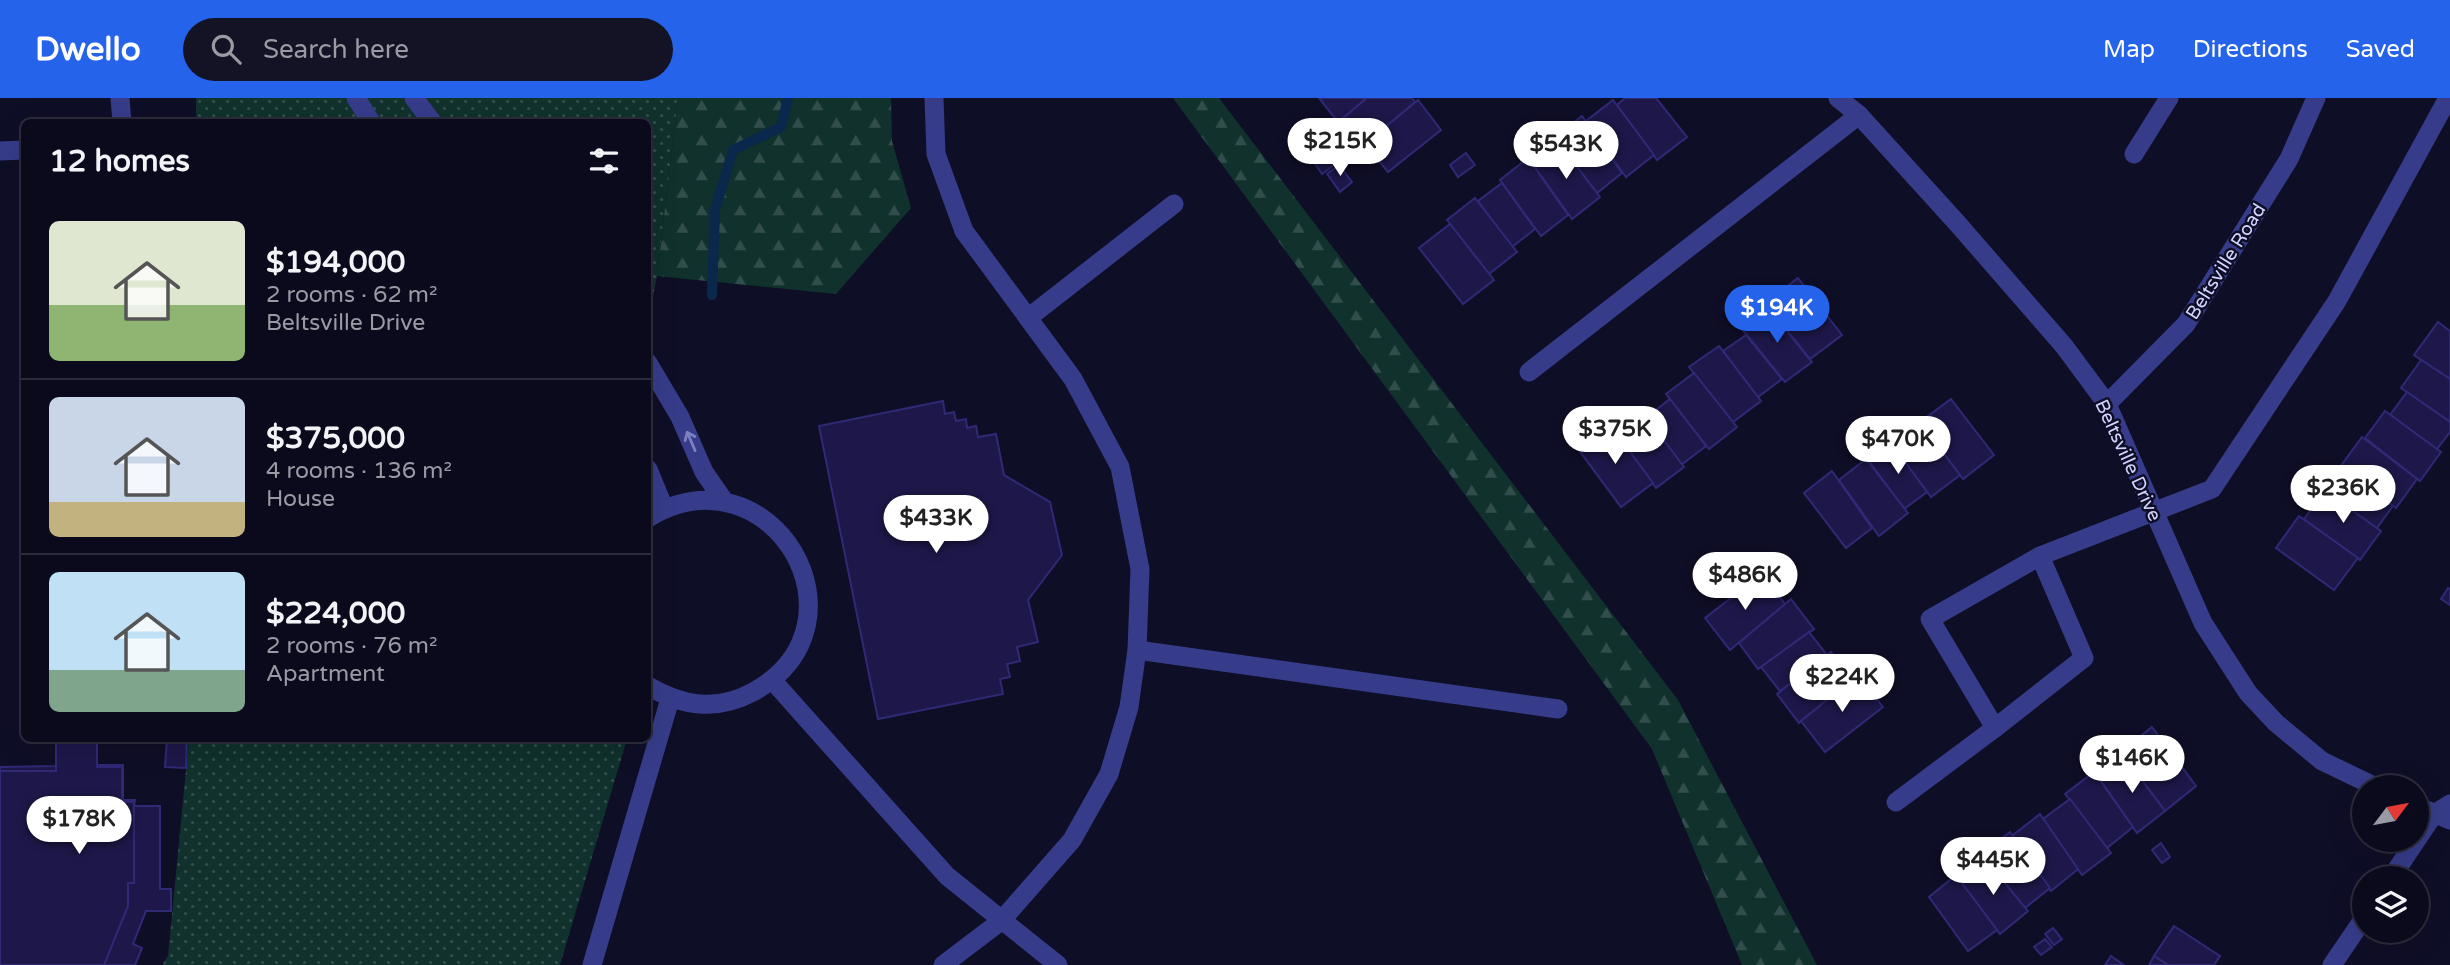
<!DOCTYPE html>
<meta charset="utf-8">
<style>
:root{--surface:#0b0a1d;--page:#141326;--text:#f1f3f6;--muted:#9a9aa4;--line:#2b2b3b;--accent:#2563eb}
body{margin:0;font-family:"Varela Round",sans-serif;background:var(--page);color:var(--text);height:100vh;display:flex;flex-direction:column;font-size:26px;white-space:nowrap}
*{box-sizing:border-box;margin:0}
p{font-size:23px;color:var(--muted)}
.icon{flex:none;width:38px;height:38px;fill:none;stroke:currentColor;stroke-width:2;stroke-linecap:round;stroke-linejoin:round}
.map{position:relative;flex:1;overflow:hidden}
.side{position:absolute;left:21px;top:21px;width:630px;height:623px;display:flex;flex-direction:column;background:var(--surface);border-radius:10px;box-shadow:0 7px 28px #0002,0 0 0 2px var(--line)}
.side>*{flex:none}
.needle{width:46px;rotate:58deg}
.buttons{position:absolute;left:2352px;top:677px;display:grid;gap:14px}
.buttons a{display:grid;place-items:center;width:77px;height:77px;border-radius:50%;background:var(--surface);box-shadow:0 7px 28px #0002,0 0 0 2px var(--line);font-size:35px}
.price{position:absolute;translate:-50% -60px;padding:0 16px;border-radius:24px;background:#fff;color:#222;font-size:23px;line-height:46px;filter:drop-shadow(0 2px 4px #0008)}
.price::after{content:'';position:absolute;left:50%;top:42px;width:21px;height:16px;margin-left:-10px;background:inherit;clip-path:polygon(0 0,100% 0,50% 100%)}
.price.current{background:var(--accent);color:#fff}
ul{padding:0;list-style:none}
li{display:flex;align-items:center;gap:21px;height:175px;padding:0 28px}
li+li{border-top:2px solid var(--line)}
li span{display:grid;place-items:center;flex:none;width:196px;height:140px;border-radius:10px;color:#555}
li>.icon{margin-inline-start:auto}
span .icon{width:84px;height:84px;fill:#fffc;stroke-width:1}
li b{font-size:30px}
h2{display:flex;justify-content:space-between;align-items:center;height:84px;padding:0 28px;font-size:30px}
header{display:flex;align-items:center;gap:42px;box-sizing:border-box;height:98px;padding:0 35px;background:var(--accent);color:#fff}
header strong{font-size:33px}
nav{display:flex;gap:38px;margin-inline-start:auto;font-size:24px}
.search{width:490px;height:63px;background:var(--page);display:flex;align-items:center;gap:18px;box-sizing:border-box;padding:0 24px;border-radius:38px;color:var(--muted);font-size:26px}
.map>svg:first-child{display:block}
</style>
<header>
<strong>Dwello</strong>
<div class="search"><svg class="icon" aria-label="search" viewBox="0 0 24 24"><circle cx="10" cy="10" r="6"/><path d="M15 15l6 6"/></svg>Search here</div>
<nav><a>Map</a><a>Directions</a><a>Saved</a></nav>
</header>
<div class="map">
<svg width="2450" height="867" viewBox="0 0 2450 867">
<defs>
<pattern id="grass-dots" width="8" height="8" patternUnits="userSpaceOnUse" patternTransform="scale(1.75)"><rect width="8" height="8" fill="#10312c"/><path d="M2 2h.1M6 6h.1" fill="none" stroke="#324e4c" stroke-width="1.8" stroke-linecap="round"/></pattern>
<pattern id="forest-firs" width="22" height="20" patternUnits="userSpaceOnUse" patternTransform="scale(1.75)"><rect width="22" height="20" fill="#10312c"/><path d="M5 1l3.5 6h-7zM16 11l3.5 6h-7z" fill="#324e4c"/></pattern>
</defs>
<rect width="100%" height="100%" fill="#0f0e27"/>
<g fill="url(#grass-dots)">
<polygon points="196,0 678,0 657,178 648,224 648,24 196,24"/>
<polygon points="189,641 627,641 560,867 162,867 168,858"/>
</g>
<g fill="url(#forest-firs)">
<polygon points="678,0 891,0 892,43 911,110 836,196 657,178"/>
<polygon points="1173,0 1219,0 1678,602 1817,867 1742,867 1652,651"/>
</g>
<g fill="none" stroke-linecap="round" stroke-linejoin="round">
<polyline stroke="#09284b" stroke-width="10" points="712,197 715,112 733,52 781,29 788,0"/>
</g>
<g fill="#1d1849" stroke="#2f2976" stroke-width="2">
<polygon points="1319,0 1367,0 1338,24"/>
<polygon points="1367,0 1412,0 1415,4 1364,48 1342,21"/>
<polygon points="1625,0 1656,0 1687,39 1657,62 1617,7"/>
<polygon points="1418,2 1441,32 1388,74 1365,46"/>
<polygon points="1613,2 1654,57 1626,79 1586,23"/>
<polygon points="1582,18 1622,75 1597,95 1555,40"/>
<polygon points="1558,44 1600,99 1572,121 1532,65"/>
<polygon points="1327,55 1335,66 1322,76 1314,64"/>
<polygon points="1466,55 1475,67 1458,79 1450,67"/>
<polygon points="1528,60 1568,117 1541,138 1500,82"/>
<polygon points="1339,67 1352,84 1340,94 1327,76"/>
<polygon points="1502,85 1535,131 1512,149 1478,103"/>
<polygon points="1475,100 1517,154 1489,176 1447,122"/>
<polygon points="1450,126 1494,182 1463,206 1419,150"/>
<polygon points="1798,180 1842,237 1810,261 1765,205"/>
<polygon points="1769,211 1812,264 1785,284 1742,231"/>
<polygon points="2438,224 2450,233 2450,281 2414,257"/>
<polygon points="1746,237 1782,281 1758,299 1723,253"/>
<polygon points="1719,248 1761,303 1733,324 1689,269"/>
<polygon points="2421,262 2450,281 2450,324 2401,290"/>
<polygon points="1694,275 1737,329 1709,351 1666,296"/>
<polygon points="2407,294 2450,324 2450,334 2437,351 2390,317"/>
<polygon points="1670,301 1706,348 1681,367 1647,319"/>
<polygon points="1951,301 1994,357 1963,381 1920,324"/>
<polygon points="943,303 945,316 954,314 956,323 966,321 967,330 976,328 978,339 996,336 1004,377 1050,404 1062,457 1028,502 1038,544 1017,549 1020,563 1007,566 1010,579 1000,581 1003,596 878,621 819,328"/>
<polygon points="2385,313 2441,354 2420,383 2365,340"/>
<polygon points="1643,314 1684,369 1656,390 1616,334"/>
<polygon points="1917,321 1960,377 1931,399 1889,342"/>
<polygon points="1610,327 1653,385 1621,409 1578,351"/>
<polygon points="2362,339 2417,381 2396,410 2340,369"/>
<polygon points="1892,346 1927,394 1904,411 1869,363"/>
<polygon points="1866,361 1908,415 1879,438 1839,382"/>
<polygon points="1832,373 1872,430 1846,450 1804,395"/>
<polygon points="2346,373 2393,408 2376,431 2329,396"/>
<polygon points="2325,393 2381,433 2360,462 2304,421"/>
<polygon points="2299,418 2358,460 2334,492 2276,450"/>
<polygon points="1762,476 1785,506 1730,552 1705,520"/>
<polygon points="2448,490 2450,491 2450,507 2441,501"/>
<polygon points="1791,501 1814,531 1758,571 1739,545"/>
<polygon points="1809,534 1827,557 1780,593 1761,569"/>
<polygon points="1831,554 1852,581 1799,625 1777,596"/>
<polygon points="1858,577 1883,609 1825,654 1801,623"/>
<polygon points="2152,629 2196,688 2165,713 2121,654"/>
<polygon points="56,640 96,640 96,667 123,667 123,702 135,702 134,708 160,708 160,791 171,791 171,813 146,813 133,846 142,850 135,867 61,867 60,826 0,829 0,669 56,668"/>
<polygon points="56,640 97,640 97,669 122,669 122,704 134,704 134,785 128,785 128,808 104,867 0,867 0,673 56,673"/>
<polygon points="167,640 187,640 186,670 165,669"/>
<polygon points="2125,660 2165,713 2137,735 2099,680"/>
<polygon points="2094,674 2133,729 2107,750 2065,696"/>
<polygon points="2070,701 2111,755 2082,777 2043,721"/>
<polygon points="2040,716 2078,771 2051,793 2013,737"/>
<polygon points="2010,734 2050,790 2025,810 1982,756"/>
<polygon points="2161,745 2170,759 2162,765 2152,752"/>
<polygon points="1986,762 2028,813 2000,836 1959,782"/>
<polygon points="1956,777 1997,832 1968,853 1929,799"/>
<polygon points="2174,828 2220,858 2214,867 2168,867 2154,858"/>
<polygon points="2053,830 2062,841 2054,847 2045,836"/>
<polygon points="2045,841 2052,849 2041,857 2034,849"/>
<polygon points="2111,858 2124,867 2105,867"/>
<polygon points="2154,858 2168,867 2149,867"/>
</g>
<g fill="none" stroke-linecap="round" stroke-linejoin="round">
<g stroke="#363c89" stroke-width="19">
<polyline points="120,0 122,24"/>
<polyline points="934,0 936,56 964,133 1073,281 1120,369 1140,471 1137,552 1129,609 1109,676 1072,742 1001,823 943,867"/>
<polyline points="0,53 24,52"/>
<polyline points="2134,56 2169,0"/>
<polyline points="1028,220 1174,106"/>
<polyline points="1529,274 1859,17"/>
<polyline points="2040,458 2084,560 1995,630 1930,521 2040,458 2212,391 2337,203 2448,0"/>
<polyline points="1137,552 1558,611"/>
<polyline points="773,583 947,778 1058,867"/>
<polyline points="1896,704 1995,630"/>
<polyline points="2391,780 2434,716 2450,706"/>
<polyline points="2332,867 2364,820"/>
</g>
<g stroke="#363c89" stroke-width="19">
<polyline points="356,0 371,24"/>
<polyline points="414,0 432,24"/>
<polyline points="1838,0 1859,17 1957,125 2064,248 2107,306 2203,525 2248,595 2276,625 2322,663 2378,690"/>
<polyline points="648,265 680,319 704,374 724,403"/>
<polyline points="2107,306 2186,226 2289,61 2316,0"/>
<polyline points="648,371 664,410"/>
<path d="M648,420c123,-74 229,106 105,174 -37,20 -71,14 -105,-6"/>
<polyline points="2417,708 2450,722"/>
<polyline points="592,867 670,601"/>
</g>
</g>
<defs><path id="oneway-shaft" d="M-6 0H5M1.5-3L5.5 0L1.5 3" fill="none" stroke-width="1.6" stroke-linecap="round" stroke-linejoin="round" transform="scale(1.75)"/></defs>
<use stroke="#7d80be" href="#oneway-shaft" transform="translate(691 343) rotate(-113)"/>
<g text-anchor="middle" stroke-width="5" stroke-linejoin="round" paint-order="stroke">
<g font-size="19" fill="#d3d4ff" stroke="#0f0e27">
<text transform="translate(2225 163) rotate(-58)" y="7">Beltsville Road</text>
<text transform="translate(2129 362) rotate(65)" y="7">Beltsville Drive</text>
</g>
</g>
</svg>
<div class="buttons">
<a><svg class="needle" viewBox="-14 -14 28 28"><path d="M0-13l5 13h-10z" fill="#e53935"/><path d="M0 13l5-13h-10z" fill="#9a9aa4"/></svg></a>
<a><svg class="icon" aria-label="layers" viewBox="0 0 24 24"><path d="M12 4l9 5-9 5-9-5zM3 14l9 5 9-5"/></svg></a>
</div>
<b class="price" style="left:1340px;top:80px">$215K</b>
<b class="price" style="left:1566px;top:83px">$543K</b>
<b class="price current" style="left:1777px;top:247px">$194K</b>
<b class="price" style="left:1615px;top:368px">$375K</b>
<b class="price" style="left:1898px;top:378px">$470K</b>
<b class="price" style="left:2343px;top:427px">$236K</b>
<b class="price" style="left:936px;top:457px">$433K</b>
<b class="price" style="left:1745px;top:514px">$486K</b>
<b class="price" style="left:1842px;top:616px">$224K</b>
<b class="price" style="left:2132px;top:697px">$146K</b>
<b class="price" style="left:79px;top:758px">$178K</b>
<b class="price" style="left:1993px;top:799px">$445K</b>
<section class="side">
<h2>12 homes<svg class="icon" aria-label="filters" viewBox="0 0 24 24"><path d="M4 7h16M4 17h16"/><circle cx="9" cy="7" r="2"/><circle cx="15" cy="17" r="2"/></svg></h2>
<ul>
<li><span style="background:linear-gradient(#dfe7d0 60%,#8fb573 0)"><svg class="icon" aria-label="home" viewBox="0 0 24 24"><path d="M3 11l9-7 9 7M6 9v11h12V9"/></svg></span><div><b>$194,000</b><p>2 rooms · 62 m²</p><p>Beltsville Drive</p></div></li>
<li><span style="background:linear-gradient(#c9d6e8 75%,#c2b280 0)"><svg class="icon" aria-label="home" viewBox="0 0 24 24"><path d="M3 11l9-7 9 7M6 9v11h12V9"/></svg></span><div><b>$375,000</b><p>4 rooms · 136 m²</p><p>House</p></div></li>
<li><span style="background:linear-gradient(#bfe0f5 70%,#7fa58c 0)"><svg class="icon" aria-label="home" viewBox="0 0 24 24"><path d="M3 11l9-7 9 7M6 9v11h12V9"/></svg></span><div><b>$224,000</b><p>2 rooms · 76 m²</p><p>Apartment</p></div></li>
</ul>
</section>
</div>
